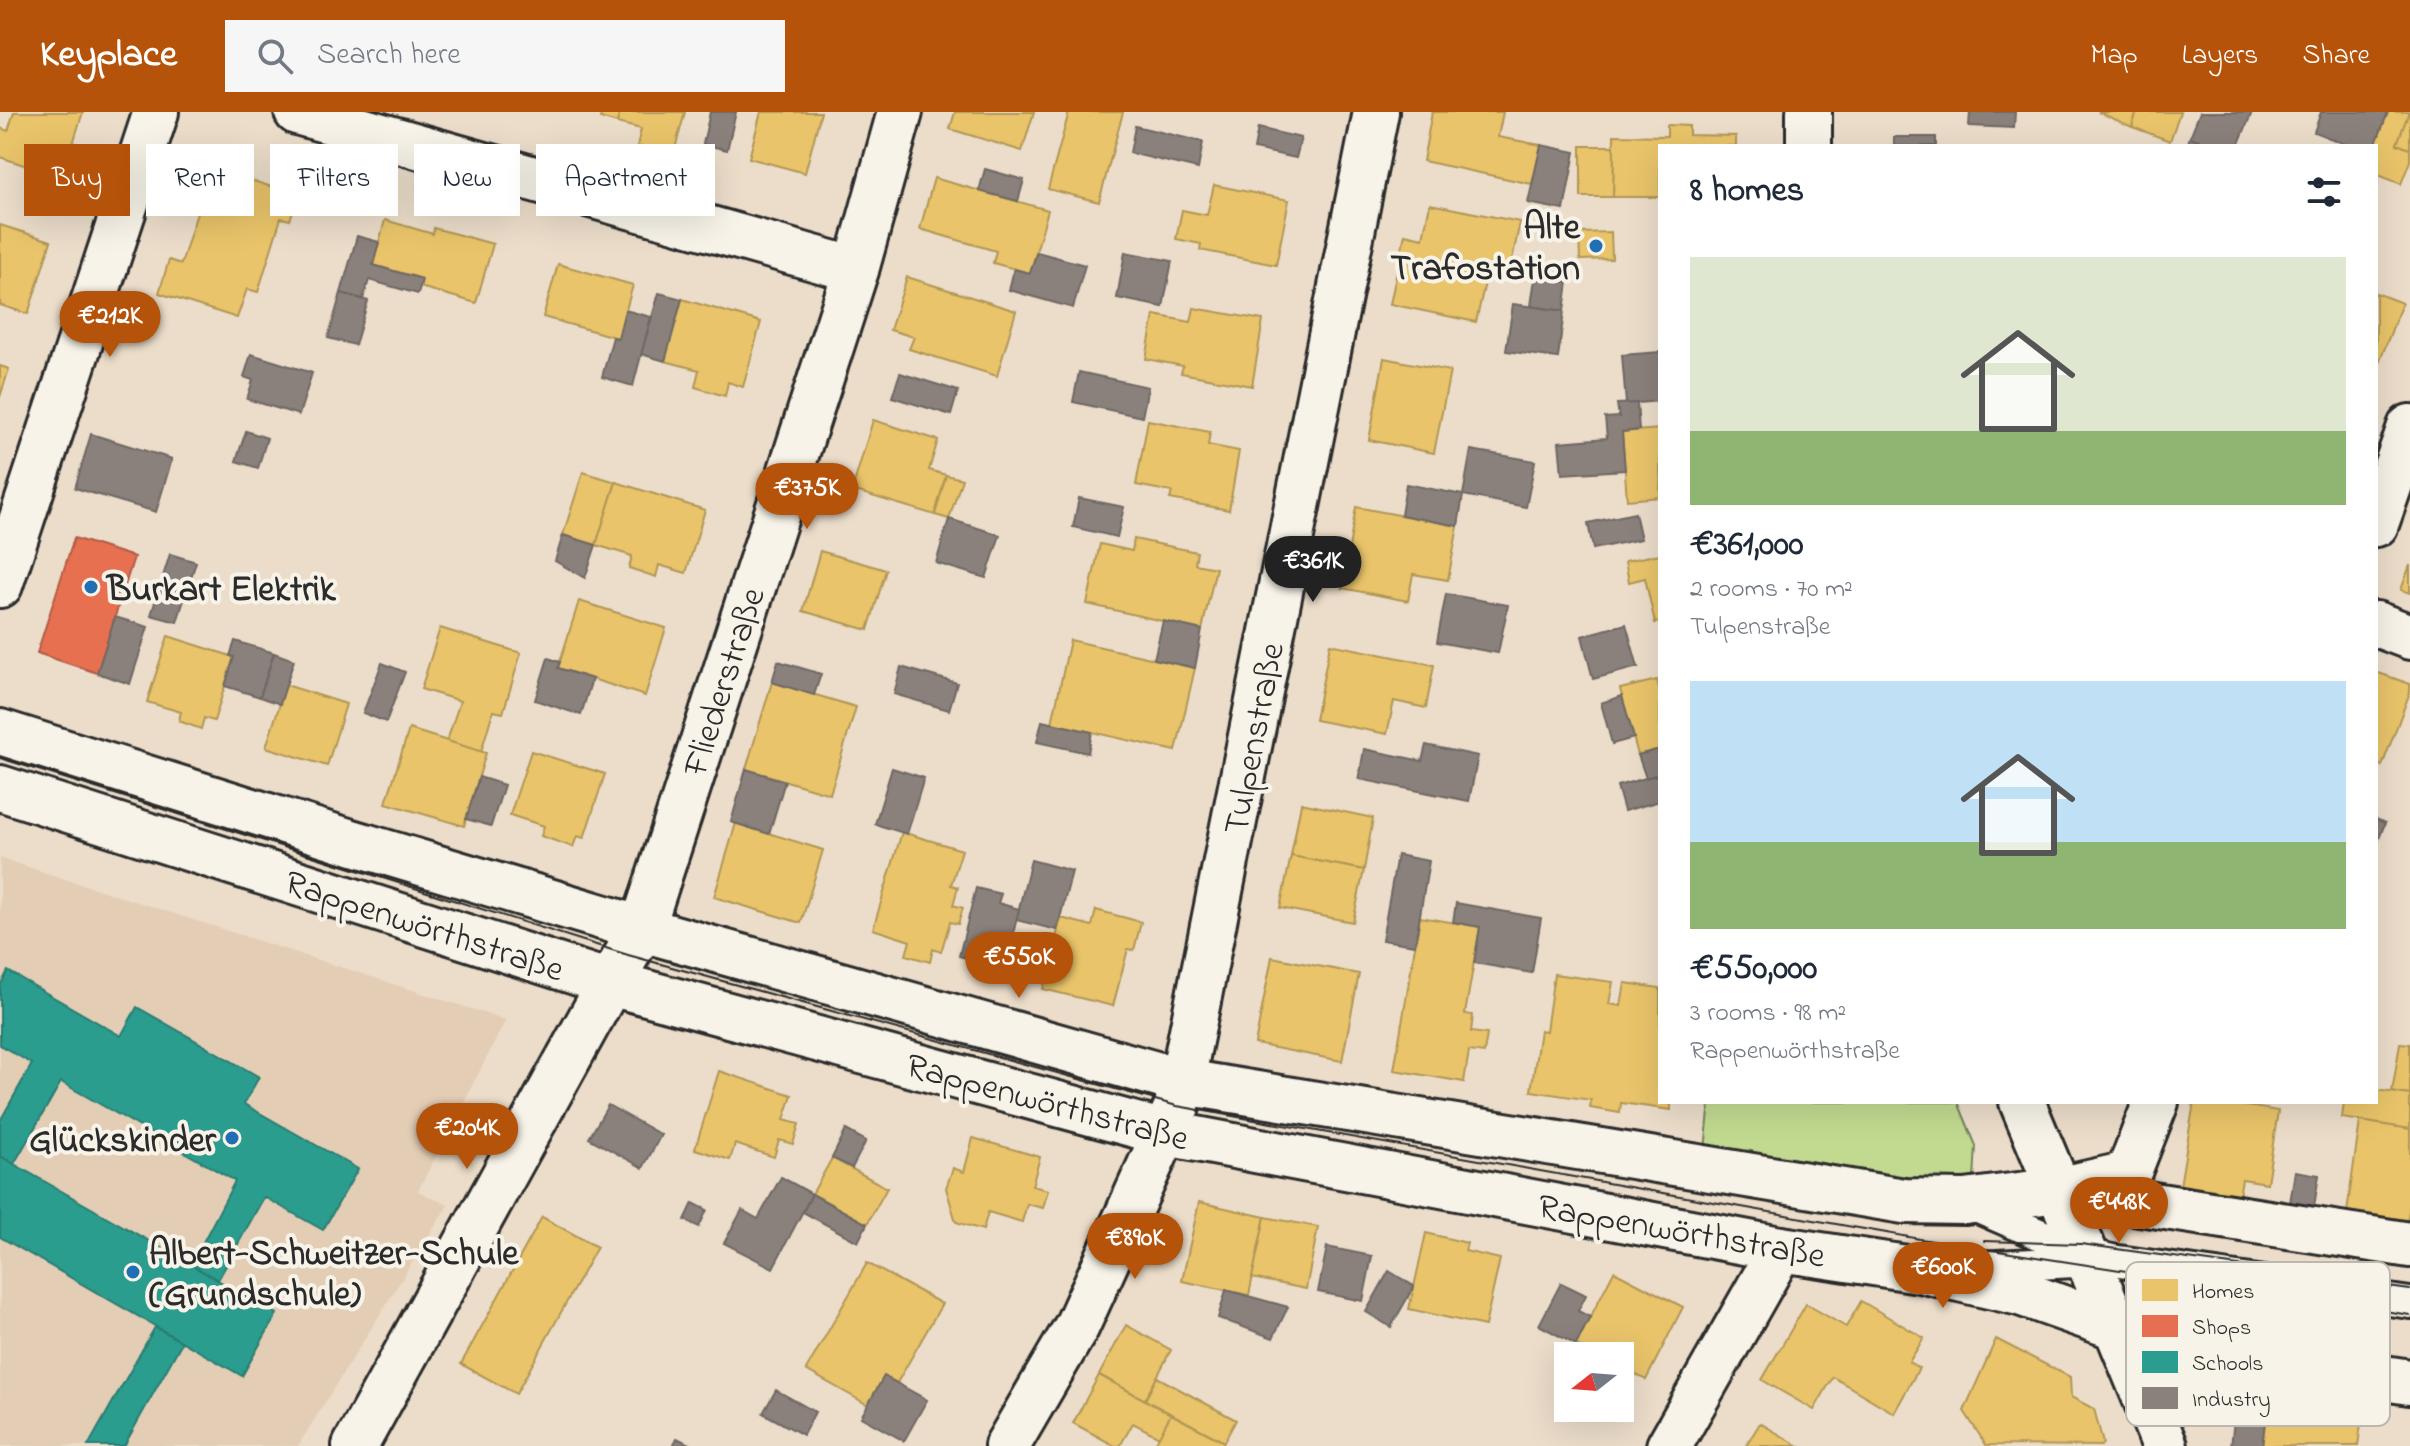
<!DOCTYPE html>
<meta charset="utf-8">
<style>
:root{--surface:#fff;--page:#f6f6f7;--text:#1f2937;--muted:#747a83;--accent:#b45309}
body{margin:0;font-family:"Indie Flower",sans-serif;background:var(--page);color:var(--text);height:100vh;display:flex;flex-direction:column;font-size:30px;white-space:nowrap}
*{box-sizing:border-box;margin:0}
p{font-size:26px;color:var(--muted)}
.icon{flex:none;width:44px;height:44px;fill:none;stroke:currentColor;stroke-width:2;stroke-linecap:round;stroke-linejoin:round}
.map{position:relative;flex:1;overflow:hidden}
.drawer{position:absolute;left:1658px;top:32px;width:720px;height:960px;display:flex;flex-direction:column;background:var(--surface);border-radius:0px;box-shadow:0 8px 32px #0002}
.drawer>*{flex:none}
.top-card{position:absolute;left:24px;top:32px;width:760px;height:72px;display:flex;gap:16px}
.needle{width:52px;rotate:253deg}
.fabs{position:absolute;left:1554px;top:1230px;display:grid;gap:16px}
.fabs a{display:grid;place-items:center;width:80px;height:80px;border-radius:0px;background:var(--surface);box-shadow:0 8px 32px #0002;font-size:40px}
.price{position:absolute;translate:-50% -68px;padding:0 18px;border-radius:28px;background:var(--accent);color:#fff;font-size:26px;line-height:52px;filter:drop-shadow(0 2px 4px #0008)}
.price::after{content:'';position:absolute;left:50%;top:48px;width:24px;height:18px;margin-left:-12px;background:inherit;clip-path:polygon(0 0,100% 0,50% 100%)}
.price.active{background:#222;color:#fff}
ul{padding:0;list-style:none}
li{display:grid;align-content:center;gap:16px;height:424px;padding:0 32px}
li span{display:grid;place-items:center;height:248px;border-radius:0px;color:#555}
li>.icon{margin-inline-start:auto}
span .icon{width:144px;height:144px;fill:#fffc;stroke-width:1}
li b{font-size:34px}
h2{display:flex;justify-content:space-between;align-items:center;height:96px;padding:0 32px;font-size:34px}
.tag{padding:0 28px;border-radius:0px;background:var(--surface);box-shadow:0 8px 32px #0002;font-size:28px;line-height:72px}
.tag.active{background:var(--accent);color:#fff}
header{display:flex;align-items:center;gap:48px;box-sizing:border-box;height:112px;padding:0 40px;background:var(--accent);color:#fff}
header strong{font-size:38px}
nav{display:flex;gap:44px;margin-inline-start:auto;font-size:28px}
.search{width:560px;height:72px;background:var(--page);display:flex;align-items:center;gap:20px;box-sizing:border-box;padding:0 28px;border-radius:0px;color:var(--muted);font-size:30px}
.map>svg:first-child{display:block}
</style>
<header>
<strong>Keyplace</strong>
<div class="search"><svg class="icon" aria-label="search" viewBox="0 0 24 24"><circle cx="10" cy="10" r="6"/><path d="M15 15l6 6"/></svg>Search here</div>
<nav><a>Map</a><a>Layers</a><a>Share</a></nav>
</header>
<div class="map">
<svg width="2410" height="1334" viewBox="0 0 2410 1334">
<rect width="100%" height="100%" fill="#ecddca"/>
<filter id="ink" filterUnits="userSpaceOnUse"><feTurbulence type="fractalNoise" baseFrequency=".0125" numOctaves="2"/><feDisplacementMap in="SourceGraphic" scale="16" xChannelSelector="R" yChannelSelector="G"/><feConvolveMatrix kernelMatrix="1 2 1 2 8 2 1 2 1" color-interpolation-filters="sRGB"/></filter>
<g filter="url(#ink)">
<polygon fill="#e4cdb5" points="0,746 506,908 418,1079 448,1093 298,1334 0,1334"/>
<polygon fill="#c2da90" stroke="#76825e" stroke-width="2" points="1710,990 1958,990 1976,1034 1974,1067 1936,1075 1705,1038"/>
<g fill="#e9c46a" stroke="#b09657" stroke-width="2">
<polygon points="14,0 83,0 62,66 0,45 0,16 8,19"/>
<polygon points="602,0 620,0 617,11 600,6"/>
<polygon points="620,0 685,0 673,44 637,34 641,17 617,11"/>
<polygon points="761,0 821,0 805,61 749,46"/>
<polygon points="955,0 1034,0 1022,39 950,17"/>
<polygon points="1069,0 1123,0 1099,90 1048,77"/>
<polygon points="1432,0 1503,0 1498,25 1541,33 1532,72 1423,49"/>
<polygon points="2098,0 2137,0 2132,15"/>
<polygon points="2137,0 2180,0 2170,29 2132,15"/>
<polygon points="2388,0 2409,0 2397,32 2410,37 2410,49 2401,72 2376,62 2375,34"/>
<polygon points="2409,0 2410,0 2410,37 2397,32"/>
<polygon points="1667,13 1689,14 1689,23 1736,24 1736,34 1660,34 1660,85 1613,85 1614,23 1667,24"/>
<polygon points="1581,34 1614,34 1613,85 1581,85"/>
<polygon points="211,56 298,83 290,108 281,106 258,180 247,177 237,206 159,181 169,148 181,152"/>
<polygon points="934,66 1048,98 1030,161 993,151 996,139 920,117"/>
<polygon points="1214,73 1289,88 1276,153 1200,138 1201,132 1176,127 1182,98 1207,103"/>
<polygon points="1430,92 1520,110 1510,158 1489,153 1476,210 1390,192 1405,122 1423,126"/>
<polygon points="385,108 433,122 434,116 493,132 476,191 420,175 422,167 373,153"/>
<polygon points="0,113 51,129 28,202 0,193"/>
<polygon points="1611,120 1612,147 1580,148 1579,121"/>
<polygon points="558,152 633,173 618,226 543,205"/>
<polygon points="907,165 1016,199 997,264 909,237 914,225 890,218"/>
<polygon points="2376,181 2402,191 2376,259"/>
<polygon points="682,187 761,210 743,275 728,270 725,284 695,275 699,258 665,249"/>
<polygon points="1194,196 1263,208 1252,274 1181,261 1183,254 1146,247 1154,203 1191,210"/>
<polygon points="1384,246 1450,259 1434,341 1369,328"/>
<polygon points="0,254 9,257 0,285"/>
<polygon points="873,308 938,328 929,358 946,363 935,403 852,378"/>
<polygon points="1148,308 1210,320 1208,333 1239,339 1229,398 1170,387 1172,380 1136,373"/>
<polygon points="1660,317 1660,385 1627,388 1622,320"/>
<polygon points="583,360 616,370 596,433 563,423"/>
<polygon points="946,363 962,367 949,407 935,403"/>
<polygon points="616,370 705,398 686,461 659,453 656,465 629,456 632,444 596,433"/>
<polygon points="1356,395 1458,414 1448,468 1413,462 1408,489 1342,476"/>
<polygon points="1134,427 1197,440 1195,452 1216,456 1202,518 1087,492 1100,432 1132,439"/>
<polygon points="820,439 886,458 868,518 803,499"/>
<polygon points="1660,442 1660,510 1655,511 1645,466 1629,470 1625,449"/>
<polygon points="2410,453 2410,481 2401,478"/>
<polygon points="579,489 666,516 645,584 558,556"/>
<polygon points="440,516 521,541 503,601 493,599 481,640 447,629 460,589 421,577"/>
<polygon points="168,524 234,545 214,609 204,606 201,617 179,609 181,600 147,590"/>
<polygon points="1070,528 1195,556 1176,639 1052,611"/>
<polygon points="1330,532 1434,553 1426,596 1394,589 1387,622 1315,608"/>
<polygon points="2376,560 2410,572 2410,580 2382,654 2376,652"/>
<polygon points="1657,568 1660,579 1660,637 1638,643 1620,577"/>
<polygon points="772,570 856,595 830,682 746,657"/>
<polygon points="286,573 346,592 327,654 266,635"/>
<polygon points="409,617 486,641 464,714 386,691"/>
<polygon points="531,639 605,662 584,726 577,724 573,735 541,724 544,714 510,703"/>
<polygon points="1301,691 1373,706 1364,758 1291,744"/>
<polygon points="736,711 823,738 801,811 714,785"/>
<polygon points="902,720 962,738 951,773 958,775 953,793 963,796 958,812 950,810 941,840 933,837 930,850 906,843 910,829 873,817"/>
<polygon points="1291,744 1364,758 1353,810 1280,796"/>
<polygon points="1096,798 1141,810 1134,838 1128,837 1113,894 1043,877 1061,806 1092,814"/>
<polygon points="1420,805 1480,815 1465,902 1473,903 1471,920 1487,922 1484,941 1469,939 1464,970 1394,958"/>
<polygon points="1272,845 1359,862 1342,949 1255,932"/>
<polygon points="1554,862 1613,870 1609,892 1621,894 1625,871 1660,876 1660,990 1671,990 1671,998 1621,991 1620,1001 1590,996 1591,988 1531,979 1540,918 1546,919"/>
<polygon points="2400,931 2410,932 2410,983 2392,980"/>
<polygon points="719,959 792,983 784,1008 799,1012 793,1032 779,1028 774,1045 735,1032 730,1048 695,1037"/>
<polygon points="2376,978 2410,983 2410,1017 2342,1006 2344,990 2376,990"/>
<polygon points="2194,990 2222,990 2278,999 2267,1071 2242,1067 2238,1090 2179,1080"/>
<polygon points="2360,1009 2410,1017 2410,1093 2406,1116 2346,1107"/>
<polygon points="973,1026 1040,1045 1032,1074 1048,1078 1043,1096 1027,1092 1022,1110 988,1100 983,1118 956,1110 946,1076 953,1056 964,1060"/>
<polygon points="832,1046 887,1076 867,1112 812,1082"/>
<polygon points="1199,1090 1265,1105 1249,1183 1182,1169"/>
<polygon points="542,1105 597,1135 516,1282 461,1252"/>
<polygon points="1265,1105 1318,1115 1306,1177 1252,1166"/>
<polygon points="1426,1121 1467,1131 1465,1139 1500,1147 1485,1214 1409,1197"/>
<polygon points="867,1151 942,1192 897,1271 884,1264 868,1293 806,1258"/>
<polygon points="1614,1159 1683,1195 1646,1268 1620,1255 1620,1244 1599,1244 1576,1233"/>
<polygon points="1861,1189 1924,1226 1909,1250 1919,1256 1894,1301 1833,1265 1814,1298 1762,1268 1806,1192 1846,1215"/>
<polygon points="1126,1213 1171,1238 1145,1288 1099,1263"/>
<polygon points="1996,1227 2070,1265 2071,1285 2094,1297 2103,1331 2101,1334 1986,1333 1964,1299"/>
<polygon points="1099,1263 1171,1302 1159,1325 1133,1311 1120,1334 1115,1334 1073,1311"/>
<polygon points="1157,1265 1236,1308 1224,1330 1145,1288"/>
<polygon points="1171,1302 1224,1330 1222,1334 1154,1334"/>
<polygon points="2266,1302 2361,1312 2358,1334 2262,1334"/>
<polygon points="1760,1311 1799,1334 1746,1334"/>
</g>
<polygon fill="#e76f51" stroke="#af5b46" stroke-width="2" points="74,426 134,445 97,561 37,541"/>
<g fill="#2a9d8f" stroke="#2a7b71" stroke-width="2">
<polygon points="8,859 121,924 137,895 259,965 244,992 358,1057 323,1118 264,1085 218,1168 191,1153 235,1069 61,970 14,1052 0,1044 0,1009 32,952 0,933 0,874"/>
<polygon points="0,1044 277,1202 242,1264 0,1125"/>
<polygon points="155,1215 182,1230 124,1334 88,1334"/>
</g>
<g fill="#8a817c" stroke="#6e6764" stroke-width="2">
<polygon points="710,0 736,0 727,38 703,32"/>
<polygon points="1970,0 2015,0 2014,16 1969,14"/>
<polygon points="2200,0 2252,0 2238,34 2214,34 2190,25"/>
<polygon points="2321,0 2388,0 2375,34 2350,34 2314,20"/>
<polygon points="1135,14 1203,30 1198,57 1130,41"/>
<polygon points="1258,16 1301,26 1296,46 1254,37"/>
<rect x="1894" y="25" width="42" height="9"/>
<polygon points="2190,25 2214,34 2187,34"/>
<polygon points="1541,33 1575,40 1564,98 1528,91"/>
<polygon points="985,57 1024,68 1018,89 979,79"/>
<polygon points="357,124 379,130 373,153 422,167 418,182 369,168 363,187 341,181"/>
<polygon points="1037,140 1085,153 1073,196 1009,178 1014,157 1030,161"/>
<polygon points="1125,140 1172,149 1163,195 1117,186"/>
<polygon points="1535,166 1568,170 1564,199 1531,194"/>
<polygon points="341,181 368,189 355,233 328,226"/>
<polygon points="659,181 682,187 665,249 641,242"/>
<polygon points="1513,192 1564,199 1558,246 1506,239"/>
<polygon points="625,198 651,205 633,274 602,265 613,225 618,226"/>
<polygon points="1660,240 1660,289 1626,292 1622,243"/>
<polygon points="251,242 312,261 299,303 247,287 253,268 244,265"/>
<polygon points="1079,260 1148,275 1142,305 1073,290"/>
<polygon points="900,261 958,279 951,303 892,285"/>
<polygon points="1637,291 1639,318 1622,320 1625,358 1562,362 1559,330 1607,326 1605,306 1619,305 1617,292"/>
<polygon points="246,319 267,326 258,356 236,349"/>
<polygon points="91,322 172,347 156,400 75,376"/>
<polygon points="1471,338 1535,349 1526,395 1463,383"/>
<polygon points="1406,372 1463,383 1458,414 1401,403"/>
<polygon points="1079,386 1124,395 1117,425 1073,415"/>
<polygon points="1635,401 1641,427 1593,437 1588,411"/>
<polygon points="949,407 1000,423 986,466 936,451"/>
<polygon points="563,423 596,433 585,466 555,449"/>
<polygon points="170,442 196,450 177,510 151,503"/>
<polygon points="1446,482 1508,493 1498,541 1437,530"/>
<polygon points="115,505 148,515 130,572 97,561"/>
<polygon points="1163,509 1202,518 1195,556 1154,547"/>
<polygon points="1626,512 1638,555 1593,567 1582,524"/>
<polygon points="235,529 274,541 260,585 225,574 234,545 230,544"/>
<polygon points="274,541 294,548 280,592 260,585"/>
<polygon points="548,546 560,550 558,556 592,567 581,603 535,588"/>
<polygon points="778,549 821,562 814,583 772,570"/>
<polygon points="382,551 405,560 386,610 363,601"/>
<polygon points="901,555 957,571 949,598 894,582"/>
<polygon points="1622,584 1634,626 1612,632 1601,591"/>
<polygon points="1042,609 1092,620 1088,641 1037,630"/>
<polygon points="1426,633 1478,644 1469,689 1359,667 1364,637 1422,649"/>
<polygon points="1660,637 1660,662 1646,666 1638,643"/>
<polygon points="892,656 924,666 907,722 875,712"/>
<polygon points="746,657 785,669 769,722 731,710"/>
<polygon points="1660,662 1660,689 1624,699 1617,674"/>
<polygon points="479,665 504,673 491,714 466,707"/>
<polygon points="2376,707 2385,711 2376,735"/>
<polygon points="1397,743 1429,749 1415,833 1382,828"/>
<polygon points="1031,748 1072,759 1057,818 1016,808"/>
<polygon points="976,776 1001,782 998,791 1019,797 1005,856 959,844"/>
<polygon points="1456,791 1541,806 1532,861 1474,851 1480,815 1453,810"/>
<polygon points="608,993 661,1023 643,1056 589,1026"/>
<polygon points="846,1018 866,1029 852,1056 832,1046"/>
<polygon points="2295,1059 2319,1063 2313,1101 2289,1097"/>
<polygon points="781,1065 812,1082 773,1156 724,1131 742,1098 758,1107"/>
<polygon points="812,1082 867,1112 858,1130 803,1100"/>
<polygon points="693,1091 707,1098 699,1115 685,1108"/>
<polygon points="1327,1135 1372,1144 1363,1189 1318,1180"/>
<polygon points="1389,1159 1414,1174 1391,1215 1366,1200"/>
<polygon points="1561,1171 1586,1183 1578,1199 1590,1205 1576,1233 1539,1213"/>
<polygon points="1226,1178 1288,1195 1273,1226 1218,1206"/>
<polygon points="884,1264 927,1288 904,1329 861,1305"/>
<polygon points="776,1278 815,1300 803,1323 763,1301"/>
<polygon points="2235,1299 2266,1302 2262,1334 2231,1334"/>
<polygon points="677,1326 693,1334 673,1334"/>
</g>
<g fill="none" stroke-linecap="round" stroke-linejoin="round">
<defs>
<g id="service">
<polyline points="1967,1091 2085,1142 2112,1148 2410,1191"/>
<polyline points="1958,1156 2094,1149"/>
</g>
<g id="minor">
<polyline points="297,0 856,158"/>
<polyline points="2376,412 2410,315"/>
<polyline points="0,473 156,0"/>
<polyline points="2376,512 2410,525"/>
<polyline points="0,620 348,729 642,817 1184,970 1904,1089 1965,1090 2058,1078 2128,1062 2156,990"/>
<polyline points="0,676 610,871 1165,1021 1781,1137 1920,1158 2020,1181 2116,1215 2194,1237 2410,1270"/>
<polyline points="2076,1081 2410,1133"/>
<polyline points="2116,1215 2165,1334"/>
<polyline points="355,1334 610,871 642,817 856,158 900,0"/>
<polyline points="1007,1334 1077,1214 1177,994 1376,0"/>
<polyline points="1669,1334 1781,1137"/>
</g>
<g id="tertiary">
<polyline points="1809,0 1809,34"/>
<polyline points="2022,990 2116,1215"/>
</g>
</defs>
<use href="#service" stroke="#2b2b2b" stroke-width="36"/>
<use href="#minor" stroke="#2b2b2b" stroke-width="50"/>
<use href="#tertiary" stroke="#2b2b2b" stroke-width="50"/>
<use href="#service" stroke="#f7f3e8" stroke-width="30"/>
<use href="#minor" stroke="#f7f3e8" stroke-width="44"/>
<use href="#tertiary" stroke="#f7f3e8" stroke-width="44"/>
<g stroke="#2b2b2b" stroke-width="2">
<polyline points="0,646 628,843 1177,994 1920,1127 2410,1203"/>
<polyline points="1984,1129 2081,1132 2410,1178"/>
</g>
</g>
</g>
<g fill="#1f6fb2" stroke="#f7f3e8" stroke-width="3">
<circle cx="1596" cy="134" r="8"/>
<circle cx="91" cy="475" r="8"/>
<circle cx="232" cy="1026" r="8"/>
<circle cx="133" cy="1160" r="8"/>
</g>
<g text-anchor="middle" stroke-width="8" stroke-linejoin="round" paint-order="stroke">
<g font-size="36" font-weight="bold" fill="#2b2b2b" stroke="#f7f3e8" text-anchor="end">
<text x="1580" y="126">Alte<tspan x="1580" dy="41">Trafostation</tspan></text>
<text x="107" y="488" text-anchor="start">Burkart Elektrik</text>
<text x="216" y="1039">Glückskinder</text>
<text x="149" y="1152" text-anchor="start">Albert-Schweitzer-Schule<tspan x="149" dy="41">(Grundschule)</tspan></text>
</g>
<g font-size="36" fill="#2b2b2b" stroke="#f7f3e8">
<text transform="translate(722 569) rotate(-72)" y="13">Fliederstraße</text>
<text transform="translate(1252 626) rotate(-79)" y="13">Tulpenstraße</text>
<text transform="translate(425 812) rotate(18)" y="13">Rappenwörthstraße</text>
<text transform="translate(1048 988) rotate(15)" y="13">Rappenwörthstraße</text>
<text transform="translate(1682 1117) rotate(10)" y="13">Rappenwörthstraße</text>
</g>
</g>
<rect x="2126" y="1150" width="264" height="164" rx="12" fill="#f7f3e8" stroke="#bab7af" stroke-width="2"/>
<rect x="2142" y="1167" width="36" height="22" fill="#e9c46a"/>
<rect x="2142" y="1203" width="36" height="22" fill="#e76f51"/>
<rect x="2142" y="1239" width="36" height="22" fill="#2a9d8f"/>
<rect x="2142" y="1275" width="36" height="22" fill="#8a817c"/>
<g font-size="22" fill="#2b2b2b">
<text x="2192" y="1186">Homes</text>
<text x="2192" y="1222">Shops</text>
<text x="2192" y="1258">Schools</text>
<text x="2192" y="1294">Industry</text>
</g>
</svg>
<div class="fabs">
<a><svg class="needle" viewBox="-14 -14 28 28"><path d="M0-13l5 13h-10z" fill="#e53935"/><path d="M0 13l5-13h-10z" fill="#747a83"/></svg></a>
</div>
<b class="price" style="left:110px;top:247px">€212K</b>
<b class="price" style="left:807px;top:419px">€375K</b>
<b class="price active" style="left:1313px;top:492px">€361K</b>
<b class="price" style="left:1019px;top:888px">€550K</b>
<b class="price" style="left:467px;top:1059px">€204K</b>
<b class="price" style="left:2119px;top:1133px">€448K</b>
<b class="price" style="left:1135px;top:1169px">€890K</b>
<b class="price" style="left:1943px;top:1198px">€600K</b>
<div class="top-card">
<a class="tag active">Buy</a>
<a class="tag">Rent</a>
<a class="tag">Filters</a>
<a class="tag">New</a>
<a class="tag">Apartment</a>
</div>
<section class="drawer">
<h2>8 homes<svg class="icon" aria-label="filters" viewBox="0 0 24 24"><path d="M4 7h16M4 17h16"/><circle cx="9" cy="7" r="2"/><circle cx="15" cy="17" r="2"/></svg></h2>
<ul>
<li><span style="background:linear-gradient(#dfe7d0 70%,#8fb573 0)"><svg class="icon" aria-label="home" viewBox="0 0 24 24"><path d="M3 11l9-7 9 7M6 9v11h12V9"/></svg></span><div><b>€361,000</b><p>2 rooms · 70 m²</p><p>Tulpenstraße</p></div></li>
<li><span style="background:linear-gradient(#bfe0f5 65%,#8fb573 0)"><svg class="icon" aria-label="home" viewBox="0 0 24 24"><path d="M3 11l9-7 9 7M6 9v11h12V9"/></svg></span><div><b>€550,000</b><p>3 rooms · 98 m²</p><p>Rappenwörthstraße</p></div></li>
</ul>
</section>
</div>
